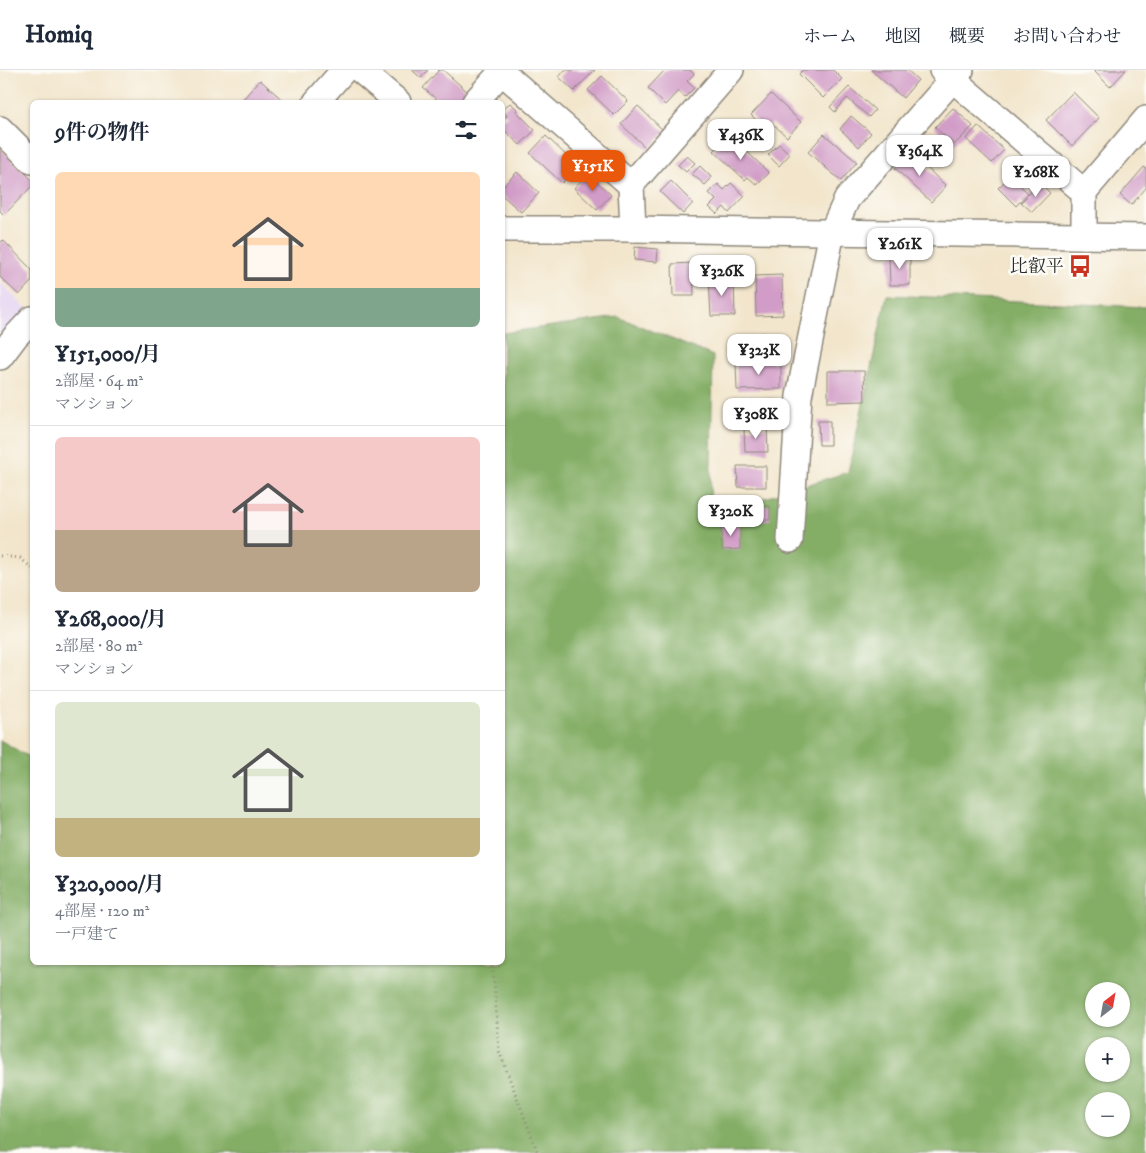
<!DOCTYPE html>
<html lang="ja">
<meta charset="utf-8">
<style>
:root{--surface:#fff;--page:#f2f2f3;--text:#1f2937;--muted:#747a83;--line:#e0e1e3;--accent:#ea580c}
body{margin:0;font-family:"IM FELL DW Pica","Noto Serif JP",serif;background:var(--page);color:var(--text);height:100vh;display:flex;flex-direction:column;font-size:19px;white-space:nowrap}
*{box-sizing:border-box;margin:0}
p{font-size:16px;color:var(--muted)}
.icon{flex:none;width:28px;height:28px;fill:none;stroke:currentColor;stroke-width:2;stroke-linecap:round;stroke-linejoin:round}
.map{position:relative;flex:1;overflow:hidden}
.drawer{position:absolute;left:30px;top:30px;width:475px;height:865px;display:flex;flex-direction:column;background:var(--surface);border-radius:8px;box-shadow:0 1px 4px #0004}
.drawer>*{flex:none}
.needle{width:32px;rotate:31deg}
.controls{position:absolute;left:1085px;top:912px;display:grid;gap:10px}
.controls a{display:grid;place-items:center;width:45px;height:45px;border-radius:50%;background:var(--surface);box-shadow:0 1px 4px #0004;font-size:25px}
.price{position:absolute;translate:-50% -42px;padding:0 11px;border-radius:10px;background:#fff;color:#222;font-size:16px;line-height:32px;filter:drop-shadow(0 1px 2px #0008)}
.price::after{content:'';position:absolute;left:50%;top:30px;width:15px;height:11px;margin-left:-8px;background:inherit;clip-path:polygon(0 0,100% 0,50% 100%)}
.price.active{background:var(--accent);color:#fff}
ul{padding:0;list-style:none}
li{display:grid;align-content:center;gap:10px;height:265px;padding:0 25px}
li+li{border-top:1px solid var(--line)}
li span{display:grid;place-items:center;height:155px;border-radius:8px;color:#555}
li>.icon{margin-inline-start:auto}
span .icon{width:90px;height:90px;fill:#fffc;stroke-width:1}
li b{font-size:21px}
h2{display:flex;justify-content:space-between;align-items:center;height:60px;padding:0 25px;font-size:21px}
header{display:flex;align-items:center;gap:30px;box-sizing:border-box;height:70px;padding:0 25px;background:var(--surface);border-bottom:1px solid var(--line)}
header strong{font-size:24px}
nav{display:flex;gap:28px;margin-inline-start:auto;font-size:18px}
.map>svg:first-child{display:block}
</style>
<header>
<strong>Homiq</strong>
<nav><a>ホーム</a><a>地図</a><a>概要</a><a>お問い合わせ</a></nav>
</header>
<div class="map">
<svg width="1146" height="1083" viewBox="0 0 1146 1083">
<rect width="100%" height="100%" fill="#fdfcf7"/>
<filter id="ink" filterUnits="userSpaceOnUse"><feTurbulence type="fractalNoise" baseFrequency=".02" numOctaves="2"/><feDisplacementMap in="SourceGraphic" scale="10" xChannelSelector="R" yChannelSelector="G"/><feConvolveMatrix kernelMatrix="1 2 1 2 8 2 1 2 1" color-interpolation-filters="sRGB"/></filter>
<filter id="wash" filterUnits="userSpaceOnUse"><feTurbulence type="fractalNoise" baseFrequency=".0096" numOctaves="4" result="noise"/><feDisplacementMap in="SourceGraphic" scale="20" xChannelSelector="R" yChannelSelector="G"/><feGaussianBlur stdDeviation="1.12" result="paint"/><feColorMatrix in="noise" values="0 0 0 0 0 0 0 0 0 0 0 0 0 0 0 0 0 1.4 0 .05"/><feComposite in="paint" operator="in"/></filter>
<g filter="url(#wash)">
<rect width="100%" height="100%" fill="#f2e5cb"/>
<polygon fill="#e3d3f2" points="0,212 28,240 0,267"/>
<path fill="#84ae66" stroke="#586c48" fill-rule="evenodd" d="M887,225l259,12v846h-1146v-413l32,19v203h470l1,-629 115,-16 95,39 -3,159 138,-43zM1094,921h27v28h-27zM1094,976h27v28h-27zM1094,1031h27v28h-27z"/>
<g id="blocks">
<g fill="#d19cc7">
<polygon points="412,0 428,0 421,8"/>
<polygon points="439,0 443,0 469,23 461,32 440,32 423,18"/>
<polygon points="565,0 595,0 574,21 559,7"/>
<polygon points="665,0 690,0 694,4 687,11 694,18 685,27 678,21 665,35 648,18"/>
<polygon points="803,0 833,0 842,9 823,28 799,4"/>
<polygon points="871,0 907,0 918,10 903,28"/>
<polygon points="1093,0 1126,0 1110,17"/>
<polygon points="602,6 628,31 614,45 588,20"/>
<polygon points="260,10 285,32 245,32 242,30"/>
<polygon points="849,17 875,40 869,47 847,28 835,42 830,37"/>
<polygon points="1073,22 1099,48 1072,76 1046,50"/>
<polygon points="771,24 801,52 787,67 772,53 766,60 751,45"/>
<polygon points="510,33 517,39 516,41 535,60 520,75 502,58 502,50 507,46 502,40"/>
<polygon points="638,36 665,62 648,80 621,54"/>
<polygon points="953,38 973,56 954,75 935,57"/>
<polygon points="851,46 871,63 859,77 840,59"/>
<polygon points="978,56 1004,80 992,93 966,69"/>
<polygon points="824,64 857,92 841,111 808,82"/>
<polygon points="730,65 769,103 757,115 748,107 745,110 714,81"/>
<polygon points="546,66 572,91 568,95 574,101 562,113 530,83"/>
<polygon points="779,74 790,84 779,96 768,85"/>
<polygon points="0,78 32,110 32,116 4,145 0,141"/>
<polygon points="910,82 946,116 931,132 895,98"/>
<polygon points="687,86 695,93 686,102 678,95"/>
<polygon points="700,96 712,108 705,115 692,104"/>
<polygon points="1144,97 1146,98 1146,118 1131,135 1120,125"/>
<polygon points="517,102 539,123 521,142 502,125 502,117"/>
<polygon points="588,103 611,125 597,140 574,118"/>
<polygon points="1010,106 1028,123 1016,136 998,118"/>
<polygon points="671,111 693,133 683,144 660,122"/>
<polygon points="731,113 745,126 729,143 724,137 717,144 709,137 716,130 709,123 718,114 724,120"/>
<polygon points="1040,113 1050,123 1032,142 1021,132"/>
<polygon points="3,170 32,200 32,211 19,225 0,207 0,173"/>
<polygon points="635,177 658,179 657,192 634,190"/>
<polygon points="910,185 910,215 890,215 889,186"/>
<polygon points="693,193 694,226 673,226 672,194"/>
<polygon points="782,205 783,245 756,246 755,206"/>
<polygon points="734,208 735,246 711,246 709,209"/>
<rect x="758" y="266" width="22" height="15"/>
<polygon points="781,292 781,319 737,320 736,293"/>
<polygon points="828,301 864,301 865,331 828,332"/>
<polygon points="775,330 775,350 751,350 751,331"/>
<polygon points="818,351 830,351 830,375 819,375"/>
<polygon points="744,358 767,358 768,382 745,382"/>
<polygon points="737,396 766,396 766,417 738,417"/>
<polygon points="751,436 770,436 770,450 752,450"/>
<polygon points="721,455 740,455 740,479 722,480"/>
</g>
</g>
</g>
<g filter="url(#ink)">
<use href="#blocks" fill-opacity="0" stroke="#8e887b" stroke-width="1"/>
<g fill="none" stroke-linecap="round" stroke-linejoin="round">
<defs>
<g id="minor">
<polyline points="360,0 398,32"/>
<polyline points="942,0 1084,122"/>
<polyline points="502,2 631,115"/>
<polyline points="316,32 344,0"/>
<polyline points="475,32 503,0"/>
<polyline points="0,59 32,91"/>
<polyline points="502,159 633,159 1146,167"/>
<polyline points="633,159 631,115 731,0"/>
<polyline points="1084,166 1084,122 1146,49"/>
<polyline points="0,287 15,267 32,249"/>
<polyline points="790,470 799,326 832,162 847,129 961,0"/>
</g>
</defs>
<use href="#minor" stroke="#8e887b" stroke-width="28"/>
<g stroke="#8e887b" stroke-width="3" stroke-dasharray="1 4" stroke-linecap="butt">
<polyline points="0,486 20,488 32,498"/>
<polyline points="491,892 494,909 499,981 538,1083"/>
</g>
<use href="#minor" stroke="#fff" stroke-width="25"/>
</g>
</g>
<defs>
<symbol id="bus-bare" viewBox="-9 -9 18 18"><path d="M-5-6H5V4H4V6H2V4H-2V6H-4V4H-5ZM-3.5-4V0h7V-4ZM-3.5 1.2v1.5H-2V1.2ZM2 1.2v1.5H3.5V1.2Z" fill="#c8321e" stroke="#fdfcf7" stroke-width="2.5" paint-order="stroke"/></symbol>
</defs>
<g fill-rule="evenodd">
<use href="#bus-bare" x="1064" y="180" width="32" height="32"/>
</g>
<g text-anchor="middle" stroke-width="5" stroke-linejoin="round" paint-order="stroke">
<g font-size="18" fill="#2b2b2b" stroke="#fdfcf7" text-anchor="end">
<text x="1064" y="202">比叡平</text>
</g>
</g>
</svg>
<div class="controls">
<a><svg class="needle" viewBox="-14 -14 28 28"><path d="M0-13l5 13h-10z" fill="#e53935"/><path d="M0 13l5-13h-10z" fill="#747a83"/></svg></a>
<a>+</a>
<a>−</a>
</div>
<b class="price" style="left:741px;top:91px">¥436K</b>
<b class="price" style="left:920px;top:107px">¥364K</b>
<b class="price active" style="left:593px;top:122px">¥151K</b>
<b class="price" style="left:1036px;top:128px">¥268K</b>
<b class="price" style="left:900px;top:200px">¥261K</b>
<b class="price" style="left:722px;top:227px">¥326K</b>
<b class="price" style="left:759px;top:306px">¥323K</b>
<b class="price" style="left:756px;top:370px">¥308K</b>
<b class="price" style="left:731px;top:467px">¥320K</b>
<section class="drawer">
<h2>9件の物件<svg class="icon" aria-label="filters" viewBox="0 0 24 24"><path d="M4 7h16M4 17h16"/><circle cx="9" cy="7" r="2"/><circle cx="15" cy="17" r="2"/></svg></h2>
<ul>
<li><span style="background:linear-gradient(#ffd9b3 75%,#7fa58c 0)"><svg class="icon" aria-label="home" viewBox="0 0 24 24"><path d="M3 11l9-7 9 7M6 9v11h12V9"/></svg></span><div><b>¥151,000/月</b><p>2部屋 · 64 m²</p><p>マンション</p></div></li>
<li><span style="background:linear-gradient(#f6c9c9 60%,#b9a48a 0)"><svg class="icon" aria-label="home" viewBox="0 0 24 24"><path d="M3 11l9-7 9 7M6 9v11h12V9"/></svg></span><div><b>¥268,000/月</b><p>2部屋 · 80 m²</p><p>マンション</p></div></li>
<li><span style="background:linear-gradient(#dfe7d0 75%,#c2b280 0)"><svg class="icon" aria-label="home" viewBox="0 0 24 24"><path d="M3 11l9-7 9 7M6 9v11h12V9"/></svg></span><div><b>¥320,000/月</b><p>4部屋 · 120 m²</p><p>一戸建て</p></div></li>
</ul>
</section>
</div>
